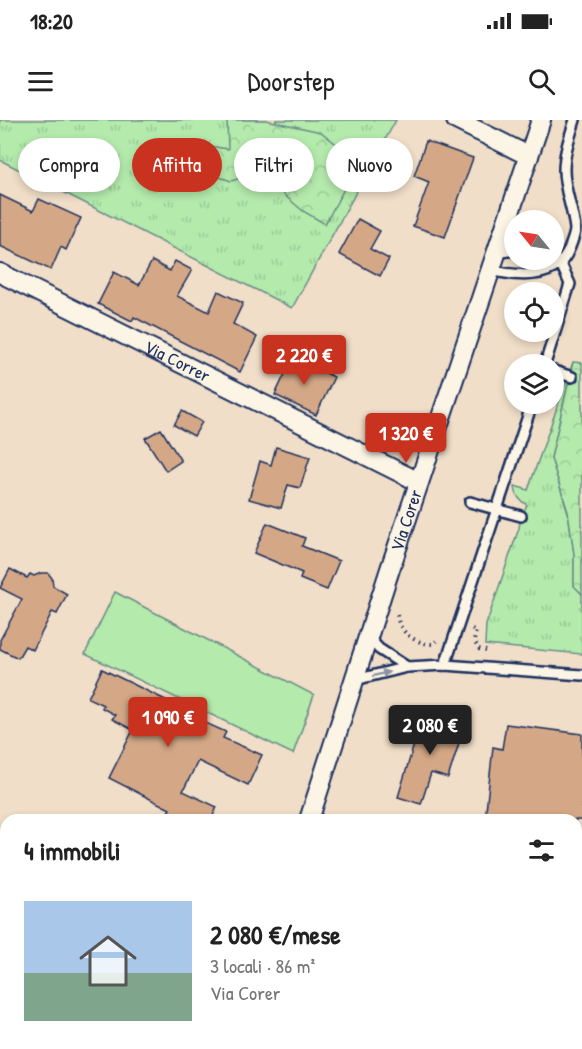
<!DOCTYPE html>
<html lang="it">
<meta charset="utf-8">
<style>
:root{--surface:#fff;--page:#f2f2f2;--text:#222;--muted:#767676;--accent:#c8321e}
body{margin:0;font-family:"Patrick Hand",sans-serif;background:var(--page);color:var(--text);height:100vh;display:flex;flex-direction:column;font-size:22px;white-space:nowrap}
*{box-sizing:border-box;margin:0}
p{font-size:20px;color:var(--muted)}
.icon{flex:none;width:33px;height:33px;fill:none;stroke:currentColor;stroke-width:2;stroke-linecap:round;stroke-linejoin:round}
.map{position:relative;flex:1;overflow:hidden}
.details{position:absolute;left:0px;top:694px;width:582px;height:236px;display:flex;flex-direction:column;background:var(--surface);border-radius:18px 18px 0 0;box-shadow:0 3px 9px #0003}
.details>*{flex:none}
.top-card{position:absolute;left:18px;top:18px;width:546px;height:54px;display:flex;gap:12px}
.needle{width:39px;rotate:300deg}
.controls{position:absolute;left:504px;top:90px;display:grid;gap:12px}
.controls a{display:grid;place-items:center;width:60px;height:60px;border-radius:50%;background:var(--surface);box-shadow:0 3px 9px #0003;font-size:30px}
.price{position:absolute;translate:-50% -51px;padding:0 14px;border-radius:6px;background:var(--accent);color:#fff;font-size:20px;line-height:39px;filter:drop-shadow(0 2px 3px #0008)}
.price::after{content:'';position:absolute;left:50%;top:36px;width:18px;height:14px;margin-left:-9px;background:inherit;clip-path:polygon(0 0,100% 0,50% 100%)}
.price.on{background:#222;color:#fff}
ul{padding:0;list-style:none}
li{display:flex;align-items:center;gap:18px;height:150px;padding:0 24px}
li span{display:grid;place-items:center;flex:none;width:168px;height:120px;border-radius:0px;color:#555}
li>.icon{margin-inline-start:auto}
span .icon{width:72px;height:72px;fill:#fffc;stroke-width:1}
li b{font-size:26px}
h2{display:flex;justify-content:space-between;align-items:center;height:72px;padding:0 24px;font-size:26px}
.pill{padding:0 21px;border-radius:27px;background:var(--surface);box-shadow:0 3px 9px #0003;font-size:21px;line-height:54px}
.pill.on{background:var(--accent);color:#fff}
.status{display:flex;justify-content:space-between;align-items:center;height:42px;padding:0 30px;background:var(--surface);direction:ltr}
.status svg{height:16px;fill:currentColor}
header{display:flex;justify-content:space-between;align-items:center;height:78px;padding:0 24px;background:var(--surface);font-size:27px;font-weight:600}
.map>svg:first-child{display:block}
</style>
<div class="status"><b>18:20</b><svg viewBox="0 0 49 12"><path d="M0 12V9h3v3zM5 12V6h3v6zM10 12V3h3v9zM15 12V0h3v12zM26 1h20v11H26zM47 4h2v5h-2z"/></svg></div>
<header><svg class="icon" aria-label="menu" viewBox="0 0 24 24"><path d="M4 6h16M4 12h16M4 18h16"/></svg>Doorstep<svg class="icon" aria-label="search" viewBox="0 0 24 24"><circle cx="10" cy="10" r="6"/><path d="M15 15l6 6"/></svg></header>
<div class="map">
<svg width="582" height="929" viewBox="0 0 582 929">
<defs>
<pattern id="grass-tufts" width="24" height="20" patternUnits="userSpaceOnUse" patternTransform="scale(1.5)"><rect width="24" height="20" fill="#b4eaac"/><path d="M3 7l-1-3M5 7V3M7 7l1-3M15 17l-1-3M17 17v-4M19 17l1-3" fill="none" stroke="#9ac996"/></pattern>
<pattern id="forest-crowns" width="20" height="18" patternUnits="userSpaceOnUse" patternTransform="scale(1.5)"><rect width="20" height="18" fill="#b4eaac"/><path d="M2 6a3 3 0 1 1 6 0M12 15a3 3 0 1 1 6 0" fill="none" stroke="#9ac996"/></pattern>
</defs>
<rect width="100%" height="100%" fill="#f0dec8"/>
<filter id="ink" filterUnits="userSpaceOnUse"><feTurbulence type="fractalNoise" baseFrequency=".0167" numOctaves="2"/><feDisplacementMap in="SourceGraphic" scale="12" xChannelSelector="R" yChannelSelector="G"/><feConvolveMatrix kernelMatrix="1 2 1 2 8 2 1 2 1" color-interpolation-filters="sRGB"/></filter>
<g filter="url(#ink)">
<polygon fill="#e8ceb4" points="0,909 6,913 6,924 28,924 37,929 0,929"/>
<g fill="url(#grass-tufts)" stroke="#688c85" stroke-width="1.5">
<polygon points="0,0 267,0 274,3 276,0 396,0 292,188 0,40"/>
<path d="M573,242l-22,96 17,54 6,42v31l8,9v60l-97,-9 1,-20 33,-97 2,-12 6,-11c-8,-5 -11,-9 -12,-19l13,4z"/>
<polygon points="576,892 582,897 582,929 534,929 536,924 576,924"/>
<polygon points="249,924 303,924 306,929 248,929"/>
</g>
<g fill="url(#forest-crowns)" stroke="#688c85" stroke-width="1.5">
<polygon points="227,0 266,0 321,12 354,38 357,45 325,104 303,91 270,63 252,55 231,61 202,51 183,40 177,21 228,29"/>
<polygon points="573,242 582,243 582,474 574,466 574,434 568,392 551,338"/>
<polygon points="582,790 582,897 576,892 576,807"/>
</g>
<polygon fill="#b4eaac" stroke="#688c85" stroke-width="1.5" points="115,472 314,575 293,634 85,534"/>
<g fill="#d4a886" stroke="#1b2f5e" stroke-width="1.5">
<polygon points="426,21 473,38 445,117 413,106 429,62 414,56"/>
<polygon points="0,75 33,91 39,79 81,98 66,130 61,127 51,150 0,126"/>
<polygon points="358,99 380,111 370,129 389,139 380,156 339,134"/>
<polygon points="152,141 170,151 175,141 192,150 177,176 209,192 218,171 243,183 233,204 257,217 240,252 134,197 132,201 98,184 114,152 139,165"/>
<polygon points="293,237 334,257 316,295 275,275"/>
<polygon points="182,291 202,302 194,316 174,305"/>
<polygon points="161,309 181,341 166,351 145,318"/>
<polygon points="276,327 310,337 300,368 288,365 281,388 249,379 260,341 271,345"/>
<polygon points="267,403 305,418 302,426 339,441 327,470 300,459 302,453 254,433"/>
<polygon points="10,449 27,458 30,454 34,456 41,453 48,453 52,458 53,466 67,474 57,494 52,492 33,530 25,526 18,538 0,529 0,520 22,479 0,468"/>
<polygon points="102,549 182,588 181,592 226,612 223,618 262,635 248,665 198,641 183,671 217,687 211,700 163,700 170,689 109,658 133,610 112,599 115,595 102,588 103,585 88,578"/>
<polygon points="423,595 464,607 448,658 431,653 421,684 398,677"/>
<polygon points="506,604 582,614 582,700 485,700 493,627 502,629"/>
</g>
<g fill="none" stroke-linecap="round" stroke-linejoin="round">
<defs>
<g id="lane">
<polyline points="496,133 514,130"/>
<path d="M490,150c29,7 68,11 80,-23 2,-6 5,-12 5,-18 -2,-20 -11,-39 -11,-59 0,-17 6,-34 11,-50"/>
<polyline points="545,244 570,164 561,144 554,138"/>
<polyline points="554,251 572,257"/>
<polyline points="470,382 521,396"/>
<polyline points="368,517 379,529 407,547"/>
<polyline points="445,545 532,284"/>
<polyline points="355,560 407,547 445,545 582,555"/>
</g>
<g id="street">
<polyline points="456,0 529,36"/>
<path id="s1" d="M0,153l419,209"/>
<path id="s2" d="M309,700l81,-251 151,-449"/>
<polyline points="235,929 236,924"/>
</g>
</defs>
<use href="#lane" stroke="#1b2f5e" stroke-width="14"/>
<use href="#street" stroke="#1b2f5e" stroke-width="22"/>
<g stroke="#1b2f5e" stroke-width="4" stroke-dasharray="1.5 4.5" stroke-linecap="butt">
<path d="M397,495c2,18 19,29 36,29l3,-3"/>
<polyline points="472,509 476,511 474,521 479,529 486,531"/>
</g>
<use href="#lane" stroke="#fcf5e5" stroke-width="9"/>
<use href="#street" stroke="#fcf5e5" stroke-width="18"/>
</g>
<defs><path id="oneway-solid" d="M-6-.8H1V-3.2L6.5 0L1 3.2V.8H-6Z" transform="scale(1.5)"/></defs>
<use fill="#8c92a2" href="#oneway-solid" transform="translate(381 554) rotate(-14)"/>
</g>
<g text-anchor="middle" stroke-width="5" stroke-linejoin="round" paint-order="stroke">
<g font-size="18" fill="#1b2f5e" stroke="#fcf5e5">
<text dy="6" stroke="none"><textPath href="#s1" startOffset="198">Via Correr</textPath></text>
<text dy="6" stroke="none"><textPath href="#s2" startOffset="315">Via Corer</textPath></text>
</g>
</g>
</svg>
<div class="controls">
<a><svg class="needle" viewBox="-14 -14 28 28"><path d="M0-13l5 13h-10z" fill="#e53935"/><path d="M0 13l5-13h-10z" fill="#767676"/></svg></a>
<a><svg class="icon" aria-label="locate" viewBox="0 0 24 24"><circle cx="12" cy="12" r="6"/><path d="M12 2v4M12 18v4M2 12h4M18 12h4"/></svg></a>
<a><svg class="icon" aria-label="layers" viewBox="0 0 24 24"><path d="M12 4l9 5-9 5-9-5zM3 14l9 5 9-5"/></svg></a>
</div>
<b class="price" style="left:304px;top:266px">2 220 €</b>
<b class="price" style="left:406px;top:344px">1 320 €</b>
<b class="price" style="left:168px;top:628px">1 090 €</b>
<b class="price on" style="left:430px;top:636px">2 080 €</b>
<div class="top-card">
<a class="pill">Compra</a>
<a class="pill on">Affitta</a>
<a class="pill">Filtri</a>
<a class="pill">Nuovo</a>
</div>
<section class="details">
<h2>4 immobili<svg class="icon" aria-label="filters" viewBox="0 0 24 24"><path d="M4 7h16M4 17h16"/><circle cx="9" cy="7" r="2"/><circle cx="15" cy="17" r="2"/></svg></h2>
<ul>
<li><span style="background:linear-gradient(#a9c7e8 60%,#7fa58c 0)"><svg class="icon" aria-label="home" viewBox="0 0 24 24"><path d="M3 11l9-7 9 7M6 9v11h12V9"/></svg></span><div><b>2 080 €/mese</b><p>3 locali · 86 m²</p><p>Via Corer</p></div></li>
</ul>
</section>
</div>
